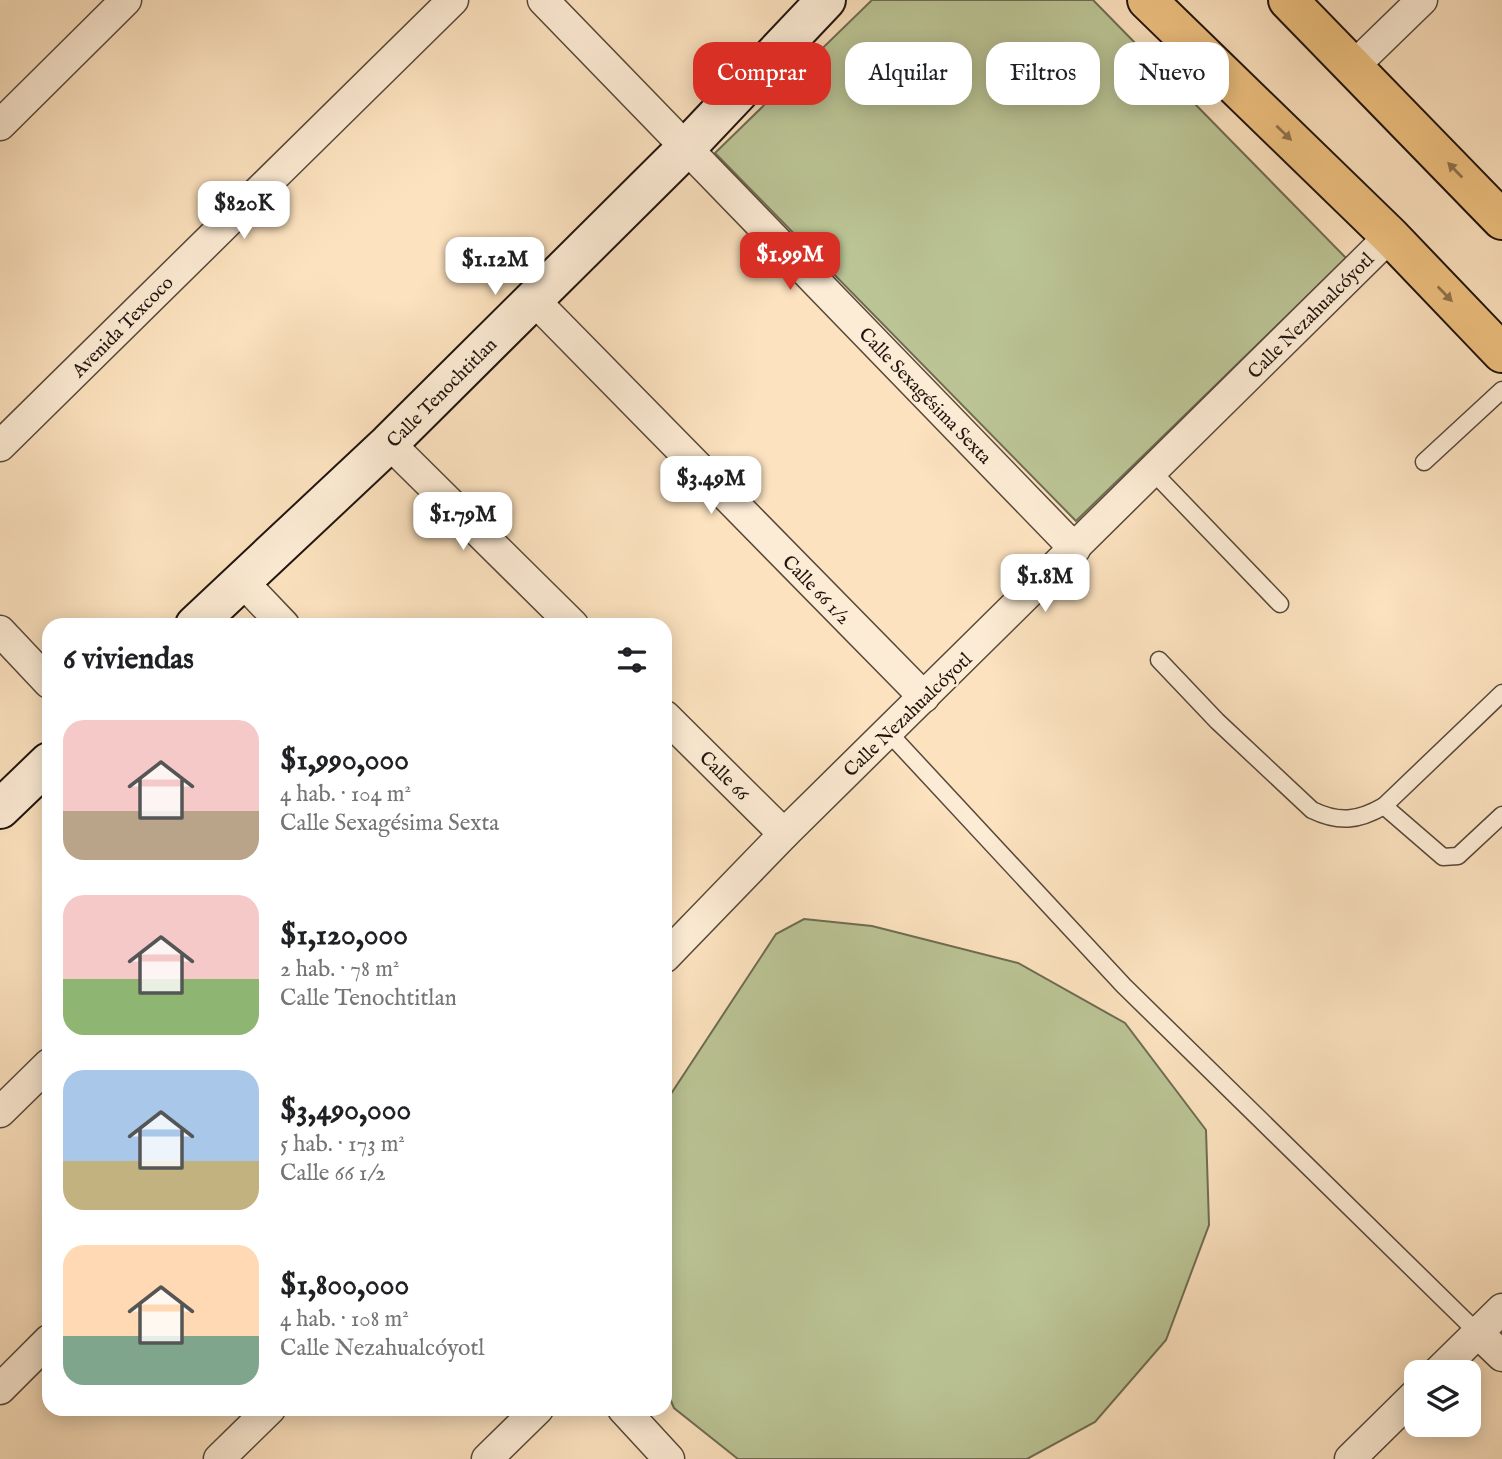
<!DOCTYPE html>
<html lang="es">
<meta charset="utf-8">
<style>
:root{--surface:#fff;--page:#f6f6f6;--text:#202124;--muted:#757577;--accent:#d93025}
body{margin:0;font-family:"IM FELL English",serif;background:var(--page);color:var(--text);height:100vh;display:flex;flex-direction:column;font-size:26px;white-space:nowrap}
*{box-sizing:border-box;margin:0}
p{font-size:23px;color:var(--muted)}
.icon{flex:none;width:38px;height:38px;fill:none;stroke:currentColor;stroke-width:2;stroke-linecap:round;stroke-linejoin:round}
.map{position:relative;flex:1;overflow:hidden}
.drawer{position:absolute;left:42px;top:618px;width:630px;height:798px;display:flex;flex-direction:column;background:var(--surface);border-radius:21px;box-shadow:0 4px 18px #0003}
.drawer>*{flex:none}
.guide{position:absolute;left:693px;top:42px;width:665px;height:63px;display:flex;gap:14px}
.buttons{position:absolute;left:1404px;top:1360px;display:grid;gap:14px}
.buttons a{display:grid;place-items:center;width:77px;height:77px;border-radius:14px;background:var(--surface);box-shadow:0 4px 18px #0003;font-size:35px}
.price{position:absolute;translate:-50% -60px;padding:0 16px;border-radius:14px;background:#fff;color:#222;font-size:23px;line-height:46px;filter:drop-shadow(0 2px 4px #0008)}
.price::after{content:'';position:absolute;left:50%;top:42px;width:21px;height:16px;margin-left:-10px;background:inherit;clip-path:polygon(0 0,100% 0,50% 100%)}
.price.current{background:var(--accent);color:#fff}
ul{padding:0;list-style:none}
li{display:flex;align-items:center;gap:21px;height:175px;padding:0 21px}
li span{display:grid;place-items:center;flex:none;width:196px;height:140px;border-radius:21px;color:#555}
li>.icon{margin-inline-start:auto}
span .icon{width:84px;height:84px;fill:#fffc;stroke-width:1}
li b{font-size:30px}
h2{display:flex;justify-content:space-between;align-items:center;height:84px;padding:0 21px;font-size:30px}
.chip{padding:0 24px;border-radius:21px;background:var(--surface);box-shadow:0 4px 18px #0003;font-size:24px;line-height:63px}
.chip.current{background:var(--accent);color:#fff}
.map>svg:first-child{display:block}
</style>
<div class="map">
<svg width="1502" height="1459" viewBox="0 0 1502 1459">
<rect width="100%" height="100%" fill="#fce2bf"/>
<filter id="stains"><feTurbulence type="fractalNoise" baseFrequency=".00286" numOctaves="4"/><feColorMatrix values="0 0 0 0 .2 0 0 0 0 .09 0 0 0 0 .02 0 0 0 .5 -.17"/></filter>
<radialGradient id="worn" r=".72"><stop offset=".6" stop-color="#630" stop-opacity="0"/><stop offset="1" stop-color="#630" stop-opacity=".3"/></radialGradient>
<g fill="#bbc495" stroke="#6e6c52" stroke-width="2">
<polygon points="872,0 1093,0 1346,258 1076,521 715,153"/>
<polygon points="804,919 872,926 1018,963 1125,1023 1206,1130 1209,1225 1166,1340 1095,1422 1027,1459 738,1459 674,1408 665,1387 665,1103 776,934"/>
</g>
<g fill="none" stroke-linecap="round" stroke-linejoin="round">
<defs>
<g id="service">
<polyline points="1424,462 1502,390"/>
<polyline points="1153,472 1280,604"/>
<path d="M1159,660l58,61 95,89c27,13 46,11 72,-4"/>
<polyline points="1502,693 1384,806 1443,857 1458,856 1502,815"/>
<polyline points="888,732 1124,986 1478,1333"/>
</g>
<g id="minor">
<polyline points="543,0 1075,549"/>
<polyline points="1353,67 1422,0"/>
<polyline points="0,125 126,0"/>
<polyline points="534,300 924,697"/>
<polyline points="389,443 573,625"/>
<polyline points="0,446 453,0"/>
<polyline points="242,581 284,625"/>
<polyline points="0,631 49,683"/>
<polyline points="665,716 784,834"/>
<polyline points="665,957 784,834 1390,236"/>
<polyline points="0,1112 49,1064"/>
<polyline points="1478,1333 1502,1356"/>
<polyline points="1438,1372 1502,1309"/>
<polyline points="0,1389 49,1340"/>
<polyline points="623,1409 669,1459"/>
<polyline points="219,1459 270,1409"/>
<polyline points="487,1459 538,1409"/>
<polyline points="1350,1459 1416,1394"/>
</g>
<g id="secondary">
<polyline points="195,625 389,443 686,148 826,0"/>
<polyline points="0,809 49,762"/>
</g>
<g id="primary">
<polyline points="1147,0 1390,236 1502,353"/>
<polyline points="1288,0 1502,220"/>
</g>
</defs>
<use href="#service" stroke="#57483a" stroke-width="19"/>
<use href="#minor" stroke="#57483a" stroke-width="33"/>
<use href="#secondary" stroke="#20140e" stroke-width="42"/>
<use href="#primary" stroke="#20140e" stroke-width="42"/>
<use href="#service" stroke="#fdecd5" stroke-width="16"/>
<use href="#minor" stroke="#fdecd5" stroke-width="30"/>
<use href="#secondary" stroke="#fdecd5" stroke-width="38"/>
<use href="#primary" stroke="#eec180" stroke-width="38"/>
</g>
<defs><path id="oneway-solid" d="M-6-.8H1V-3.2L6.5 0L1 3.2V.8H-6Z" transform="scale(1.75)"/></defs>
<g fill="#91734d">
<use href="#oneway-solid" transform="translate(1284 133) rotate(44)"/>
<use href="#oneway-solid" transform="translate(1455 170) rotate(-134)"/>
<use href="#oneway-solid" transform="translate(1445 294) rotate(46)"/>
</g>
<g text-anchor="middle" stroke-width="5" stroke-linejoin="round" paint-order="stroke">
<g font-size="19" fill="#20140e" stroke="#fdecd5">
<text transform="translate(1310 315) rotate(-45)" y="7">Calle Nezahualcóyotl</text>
<text transform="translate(122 326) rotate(-45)" y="7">Avenida Texcoco</text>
<text transform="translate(441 392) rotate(-45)" y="7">Calle Tenochtitlan</text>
<text transform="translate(926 395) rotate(46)" y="7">Calle Sexagésima Sexta</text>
<text transform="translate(817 589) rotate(46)" y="7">Calle 66 1/2</text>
<text transform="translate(907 714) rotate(-44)" y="7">Calle Nezahualcóyotl</text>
<text transform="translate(725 775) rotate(45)" y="7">Calle 66</text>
</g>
</g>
<rect width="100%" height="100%" filter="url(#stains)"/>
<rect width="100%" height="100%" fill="url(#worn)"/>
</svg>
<div class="buttons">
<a><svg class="icon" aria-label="layers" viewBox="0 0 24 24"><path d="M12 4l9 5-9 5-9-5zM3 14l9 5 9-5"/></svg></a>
</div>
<b class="price" style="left:244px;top:241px">$820K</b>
<b class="price current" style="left:790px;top:292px">$1.99M</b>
<b class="price" style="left:495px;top:297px">$1.12M</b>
<b class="price" style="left:711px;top:516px">$3.49M</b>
<b class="price" style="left:463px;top:552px">$1.79M</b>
<b class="price" style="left:1045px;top:614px">$1.8M</b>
<div class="guide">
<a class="chip current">Comprar</a>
<a class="chip">Alquilar</a>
<a class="chip">Filtros</a>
<a class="chip">Nuevo</a>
</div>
<section class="drawer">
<h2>6 viviendas<svg class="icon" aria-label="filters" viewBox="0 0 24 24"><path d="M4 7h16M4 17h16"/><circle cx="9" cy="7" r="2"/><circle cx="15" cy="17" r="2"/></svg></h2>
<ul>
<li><span style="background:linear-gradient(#f6c9c9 65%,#b9a48a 0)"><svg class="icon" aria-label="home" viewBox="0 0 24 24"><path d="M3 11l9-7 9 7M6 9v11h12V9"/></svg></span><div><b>$1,990,000</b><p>4 hab. · 104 m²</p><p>Calle Sexagésima Sexta</p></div></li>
<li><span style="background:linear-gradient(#f6c9c9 60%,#8fb573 0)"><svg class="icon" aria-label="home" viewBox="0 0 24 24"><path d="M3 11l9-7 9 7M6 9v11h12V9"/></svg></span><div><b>$1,120,000</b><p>2 hab. · 78 m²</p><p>Calle Tenochtitlan</p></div></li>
<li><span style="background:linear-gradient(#a9c7e8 65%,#c2b280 0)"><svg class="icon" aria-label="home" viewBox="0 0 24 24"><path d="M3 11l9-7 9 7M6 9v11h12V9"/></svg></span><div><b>$3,490,000</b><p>5 hab. · 173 m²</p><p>Calle 66 1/2</p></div></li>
<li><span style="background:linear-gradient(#ffd9b3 65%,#7fa58c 0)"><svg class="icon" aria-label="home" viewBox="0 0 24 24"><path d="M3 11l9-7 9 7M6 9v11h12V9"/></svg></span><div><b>$1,800,000</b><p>4 hab. · 108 m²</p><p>Calle Nezahualcóyotl</p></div></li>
</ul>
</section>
</div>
